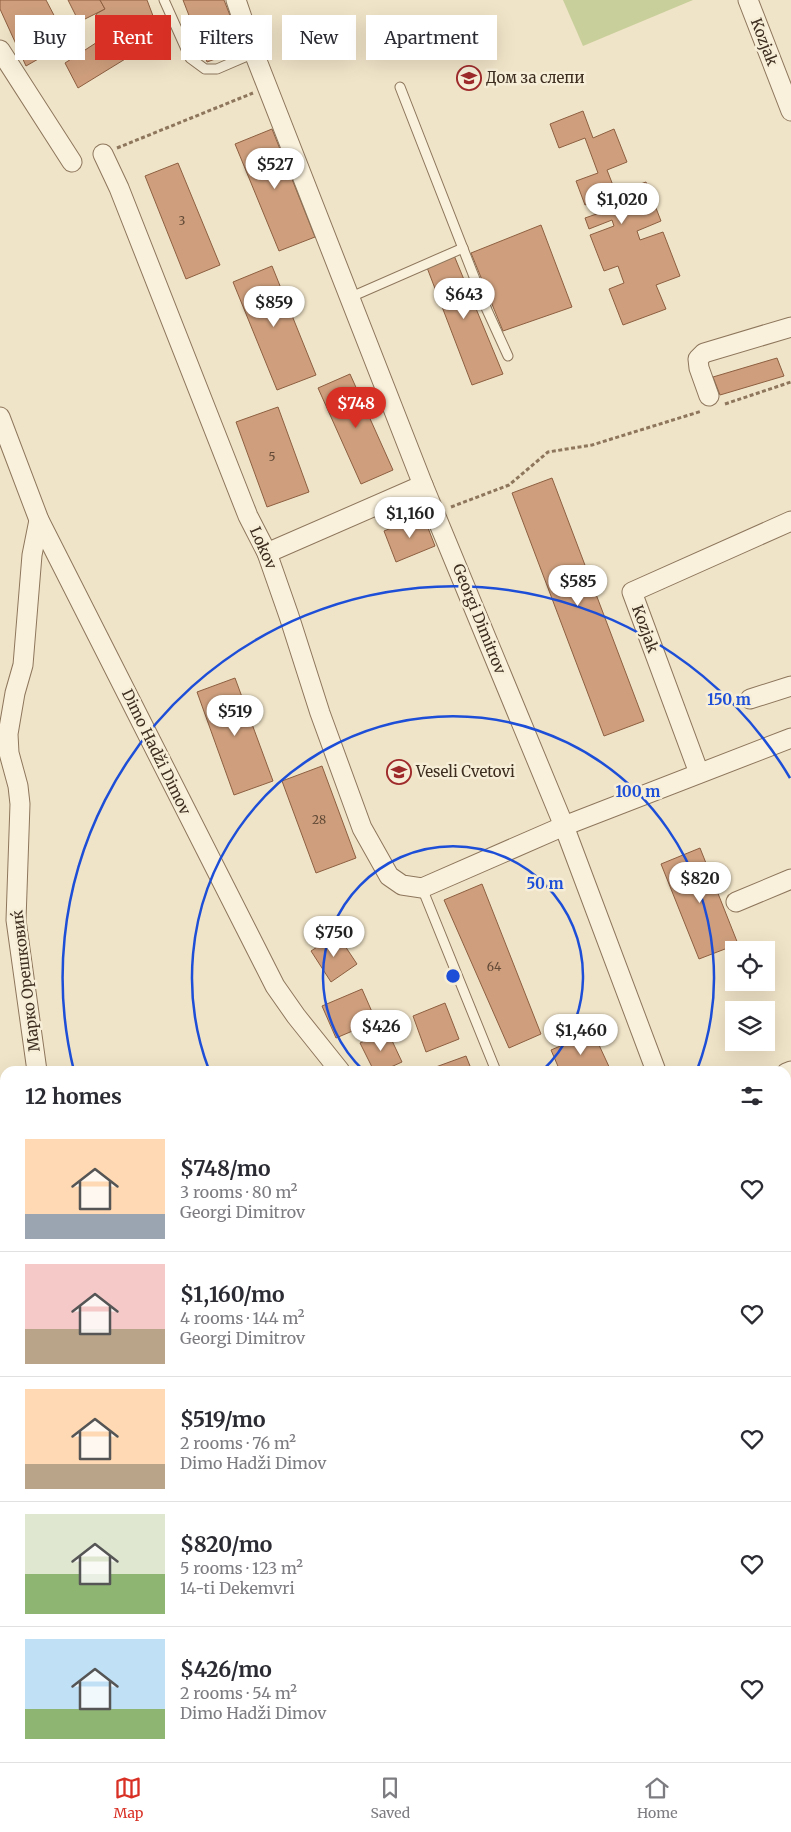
<!DOCTYPE html>
<meta charset="utf-8">
<style>
:root{--surface:#fff;--page:#f7f7f7;--text:#2b2b33;--muted:#7c7c81;--line:#e1e1e2;--accent:#d93025}
body{margin:0;font-family:Merriweather,serif;background:var(--page);color:var(--text);height:100vh;display:flex;flex-direction:column;font-size:19px;white-space:nowrap}
*{box-sizing:border-box;margin:0}
p{font-size:16px;color:var(--muted)}
.icon{flex:none;width:28px;height:28px;fill:none;stroke:currentColor;stroke-width:2;stroke-linecap:round;stroke-linejoin:round}
.map{position:relative;flex:1;overflow:hidden}
.panel{position:absolute;left:0px;top:1066px;width:791px;height:696px;display:flex;flex-direction:column;background:var(--surface);border-radius:15px 15px 0 0;box-shadow:0 5px 20px #0002}
.panel>*{flex:none}
.banner{position:absolute;left:15px;top:15px;width:500px;height:45px;display:flex;gap:10px}
.controls{position:absolute;left:725px;top:941px;display:grid;gap:10px}
.controls a{display:grid;place-items:center;width:50px;height:50px;border-radius:0px;background:var(--surface);box-shadow:0 5px 20px #0002;font-size:25px}
.price{position:absolute;translate:-50% -42px;padding:0 11px;border-radius:18px;background:#fff;color:#222;font-size:16px;line-height:32px;filter:drop-shadow(0 1px 2px #0008)}
.price::after{content:'';position:absolute;left:50%;top:30px;width:15px;height:11px;margin-left:-8px;background:inherit;clip-path:polygon(0 0,100% 0,50% 100%)}
.price.active{background:var(--accent);color:#fff}
ul{padding:0;list-style:none}
li{display:flex;align-items:center;gap:15px;height:125px;padding:0 25px}
li+li{border-top:1px solid var(--line)}
li span{display:grid;place-items:center;flex:none;width:140px;height:100px;border-radius:0px;color:#555}
li>.icon{margin-inline-start:auto}
span .icon{width:60px;height:60px;fill:#fffc;stroke-width:1}
li b{font-size:21px}
h2{display:flex;justify-content:space-between;align-items:center;height:60px;padding:0 25px;font-size:21px}
.tag{padding:0 18px;border-radius:0px;background:var(--surface);box-shadow:0 5px 20px #0002;font-size:18px;line-height:45px}
.tag.active{background:var(--accent);color:#fff}
.dock{display:flex;justify-content:space-around;align-items:center;height:70px;border-top:1px solid var(--line);background:var(--surface);font-size:14px;color:var(--muted)}
.dock a{display:grid;justify-items:center;gap:2px}
.dock .active{color:var(--accent)}
.map>svg:first-child{display:block}
</style>
<div class="map">
<svg width="791" height="1762" viewBox="0 0 791 1762">
<rect width="100%" height="100%" fill="#f0e4c8"/>
<g fill="#c9cf9b">
<polygon points="563,0 693,0 583,46"/>
<polygon points="0,1464 5,1466 5,1758 652,1758 659,1762 0,1762"/>
</g>
<g fill="#cf9f7d" stroke="#8d5f41">
<polygon points="0,0 46,0 68,42 26,66 0,9"/>
<polygon points="68,0 100,0 105,9 79,22"/>
<polygon points="100,0 147,0 161,37 78,88 65,63 105,37 96,14 105,9"/>
<polygon points="183,0 224,0 243,49 207,62"/>
<polygon points="583,111 593,138 614,129 627,162 607,170 616,193 646,182 661,221 637,231 640,240 663,232 680,276 656,285 666,309 623,325 609,289 624,283 618,266 604,271 590,235 614,226 612,220 589,229 585,218 611,209 606,197 585,205 576,181 598,173 585,138 559,148 550,124"/>
<polygon points="272,129 315,237 279,251 235,144"/>
<polygon points="178,163 220,265 186,279 145,176"/>
<polygon points="541,225 572,307 503,331 471,253"/>
<polygon points="453,253 503,374 472,385 426,265"/>
<polygon points="272,266 316,375 277,390 233,282"/>
<polygon points="777,358 784,376 720,395 713,377"/>
<polygon points="350,374 393,470 361,484 318,388"/>
<polygon points="278,407 309,492 267,507 236,422"/>
<polygon points="552,478 644,721 604,736 512,493"/>
<polygon points="423,515 435,546 396,562 384,531"/>
<polygon points="235,678 273,781 234,795 197,692"/>
<polygon points="322,766 356,858 316,873 282,781"/>
<polygon points="700,848 738,944 699,959 661,864"/>
<polygon points="482,884 541,1034 509,1048 444,900"/>
<polygon points="337,934 357,964 331,982 311,951"/>
<polygon points="362,989 376,1021 336,1038 322,1006"/>
<polygon points="445,1003 459,1039 426,1052 413,1016"/>
<polygon points="387,1030 402,1062 382,1071 374,1071 360,1043"/>
<polygon points="593,1032 611,1071 560,1071 551,1050"/>
<polygon points="466,1056 472,1071 434,1071 433,1068"/>
<polygon points="786,1201 791,1203 791,1261 786,1259"/>
<polygon points="791,1335 791,1363 786,1361 786,1344"/>
<polygon points="786,1441 791,1442 791,1464 786,1465"/>
</g>
<g fill="none" stroke-linecap="round" stroke-linejoin="round">
<defs>
<g id="service">
<polyline points="164,0 190,58 205,69 217,69 254,53"/>
<polyline points="400,87 487,310 508,356"/>
<polyline points="351,297 463,248"/>
<polyline points="422,888 496,1071"/>
</g>
<g id="minor">
<polyline points="236,0 254,53 423,485 564,826 656,1071"/>
<polyline points="748,0 791,111"/>
<polyline points="0,50 72,162"/>
<polyline points="103,154 119,188 248,516 267,553 289,616 320,713 362,828 389,876 402,885 422,888 564,826 791,738"/>
<polyline points="709,396 699,368 698,359 704,353 791,327"/>
<polyline points="0,417 39,520 275,986 296,1016 340,1071"/>
<polyline points="267,553 423,485"/>
<polyline points="750,699 791,686"/>
<polyline points="699,773 632,592 791,521"/>
<polyline points="736,902 791,879"/>
<polyline points="37,1071 16,920 20,804 18,786 9,753 8,734 15,693 23,665 32,555 39,520"/>
<polyline points="786,1073 791,1071"/>
<polyline points="786,1144 791,1147"/>
<polyline points="786,1404 791,1406"/>
<polyline points="786,1468 791,1467"/>
<polyline points="786,1566 791,1560"/>
<polyline points="786,1655 791,1656"/>
<polyline points="0,1687 5,1690"/>
<polyline points="786,1726 791,1727"/>
<polyline points="107,1758 113,1762"/>
</g>
</defs>
<use href="#service" stroke="#8d765c" stroke-width="11"/>
<use href="#minor" stroke="#8d765c" stroke-width="21"/>
<g stroke="#8d765c" stroke-width="3" stroke-dasharray="4 2.5" stroke-linecap="butt">
<polyline points="117,148 253,93"/>
<polyline points="725,404 791,382"/>
<polyline points="451,507 509,485 548,452 592,445 702,411"/>
</g>
<use href="#service" stroke="#faf1dc" stroke-width="9"/>
<use href="#minor" stroke="#faf1dc" stroke-width="19"/>
</g>
<g fill="none" stroke="#1d4ed8" stroke-width="2.5">
<path d="M364 1071A130 130 0 1 1 542 1071"/>
<path d="M209 1070A261 261 0 1 1 697 1070"/>
<path d="M74 1071A391 391 0 0 1 790 778"/>
</g>
<defs>
<symbol id="school-ring" viewBox="-11 -11 22 22"><circle r="9.5" fill="#f7eed8" stroke="#9e2a2b" stroke-width="1.5"/><path d="M0-5L7-2L0 1L-7-2ZM-4 1L0 2.5L4 1V4Q0 6-4 4Z" fill="#9e2a2b"/></symbol>
</defs>
<g fill-rule="evenodd">
<use href="#school-ring" x="455" y="64" width="28" height="28"/>
<use href="#school-ring" x="385" y="758" width="28" height="28"/>
</g>
<g text-anchor="middle" stroke-width="5" stroke-linejoin="round" paint-order="stroke">
<g font-size="12" fill="#624a37">
<text x="182" y="225">3</text>
<text x="272" y="461">5</text>
<text x="319" y="824">28</text>
<text x="494" y="971">64</text>
</g>
<g font-size="15" fill="#3d2e20" stroke="#f7eed8">
<text transform="translate(764 42) rotate(69)" y="5">Kozjak</text>
<text transform="translate(263 548) rotate(66)" y="5">Lokov</text>
<text transform="translate(479 619) rotate(68)" y="5">Georgi Dimitrov</text>
<text transform="translate(645 629) rotate(70)" y="5">Kozjak</text>
<text transform="translate(156 752) rotate(64)" y="5">Dimo Hadži Dimov</text>
<text transform="translate(26 981) rotate(-97)" y="5">Марко Орешковиќ</text>
</g>
<g font-size="15" fill="#3d2e20" stroke="#f7eed8" text-anchor="start">
<text x="486" y="83">Дом за слепи</text>
<text x="416" y="777">Veseli Cvetovi</text>
</g>
</g>
<circle cx="453" cy="976" r="8" fill="#1d4ed8" stroke="#f7eed8" stroke-width="2.5"/>
<g font-size="15" text-anchor="middle" font-weight="bold" fill="#1d4ed8" stroke="#f7eed8" stroke-width="5" stroke-linejoin="round" paint-order="stroke">
<text x="729" y="705">150 m</text>
<text x="638" y="797">100 m</text>
<text x="545" y="889">50 m</text>
</g>
</svg>
<div class="controls">
<a><svg class="icon" aria-label="locate" viewBox="0 0 24 24"><circle cx="12" cy="12" r="6"/><path d="M12 2v4M12 18v4M2 12h4M18 12h4"/></svg></a>
<a><svg class="icon" aria-label="layers" viewBox="0 0 24 24"><path d="M12 4l9 5-9 5-9-5zM3 14l9 5 9-5"/></svg></a>
</div>
<b class="price" style="left:275px;top:190px">$527</b>
<b class="price" style="left:622px;top:225px">$1,020</b>
<b class="price" style="left:464px;top:320px">$643</b>
<b class="price" style="left:274px;top:328px">$859</b>
<b class="price active" style="left:356px;top:429px">$748</b>
<b class="price" style="left:410px;top:539px">$1,160</b>
<b class="price" style="left:578px;top:607px">$585</b>
<b class="price" style="left:235px;top:737px">$519</b>
<b class="price" style="left:700px;top:904px">$820</b>
<b class="price" style="left:334px;top:958px">$750</b>
<b class="price" style="left:381px;top:1052px">$426</b>
<b class="price" style="left:581px;top:1056px">$1,460</b>
<div class="banner">
<a class="tag">Buy</a>
<a class="tag active">Rent</a>
<a class="tag">Filters</a>
<a class="tag">New</a>
<a class="tag">Apartment</a>
</div>
<section class="panel">
<h2>12 homes<svg class="icon" aria-label="filters" viewBox="0 0 24 24"><path d="M4 7h16M4 17h16"/><circle cx="9" cy="7" r="2"/><circle cx="15" cy="17" r="2"/></svg></h2>
<ul>
<li><span style="background:linear-gradient(#ffd9b3 75%,#9aa5b1 0)"><svg class="icon" aria-label="home" viewBox="0 0 24 24"><path d="M3 11l9-7 9 7M6 9v11h12V9"/></svg></span><div><b>$748/mo</b><p>3 rooms · 80 m²</p><p>Georgi Dimitrov</p></div><svg class="icon" aria-label="heart" viewBox="0 0 24 24"><path d="M12 20l-8-8c-3-5 5-10 8-4 3-6 11-1 8 4z"/></svg></li>
<li><span style="background:linear-gradient(#f6c9c9 65%,#b9a48a 0)"><svg class="icon" aria-label="home" viewBox="0 0 24 24"><path d="M3 11l9-7 9 7M6 9v11h12V9"/></svg></span><div><b>$1,160/mo</b><p>4 rooms · 144 m²</p><p>Georgi Dimitrov</p></div><svg class="icon" aria-label="heart" viewBox="0 0 24 24"><path d="M12 20l-8-8c-3-5 5-10 8-4 3-6 11-1 8 4z"/></svg></li>
<li><span style="background:linear-gradient(#ffd9b3 75%,#b9a48a 0)"><svg class="icon" aria-label="home" viewBox="0 0 24 24"><path d="M3 11l9-7 9 7M6 9v11h12V9"/></svg></span><div><b>$519/mo</b><p>2 rooms · 76 m²</p><p>Dimo Hadži Dimov</p></div><svg class="icon" aria-label="heart" viewBox="0 0 24 24"><path d="M12 20l-8-8c-3-5 5-10 8-4 3-6 11-1 8 4z"/></svg></li>
<li><span style="background:linear-gradient(#dfe7d0 60%,#8fb573 0)"><svg class="icon" aria-label="home" viewBox="0 0 24 24"><path d="M3 11l9-7 9 7M6 9v11h12V9"/></svg></span><div><b>$820/mo</b><p>5 rooms · 123 m²</p><p>14-ti Dekemvri</p></div><svg class="icon" aria-label="heart" viewBox="0 0 24 24"><path d="M12 20l-8-8c-3-5 5-10 8-4 3-6 11-1 8 4z"/></svg></li>
<li><span style="background:linear-gradient(#bfe0f5 70%,#8fb573 0)"><svg class="icon" aria-label="home" viewBox="0 0 24 24"><path d="M3 11l9-7 9 7M6 9v11h12V9"/></svg></span><div><b>$426/mo</b><p>2 rooms · 54 m²</p><p>Dimo Hadži Dimov</p></div><svg class="icon" aria-label="heart" viewBox="0 0 24 24"><path d="M12 20l-8-8c-3-5 5-10 8-4 3-6 11-1 8 4z"/></svg></li>
</ul>
</section>
</div>
<nav class="dock">
<a class="active"><svg class="icon" aria-label="map" viewBox="0 0 24 24"><path d="M3 6l6-2 6 2 6-2v14l-6 2-6-2-6 2zM9 4v14M15 6v14"/></svg>Map</a>
<a><svg class="icon" aria-label="saved" viewBox="0 0 24 24"><path d="M7 4h10v16l-5-4-5 4z"/></svg>Saved</a>
<a><svg class="icon" aria-label="home" viewBox="0 0 24 24"><path d="M3 11l9-7 9 7M6 9v11h12V9"/></svg>Home</a>
</nav>
